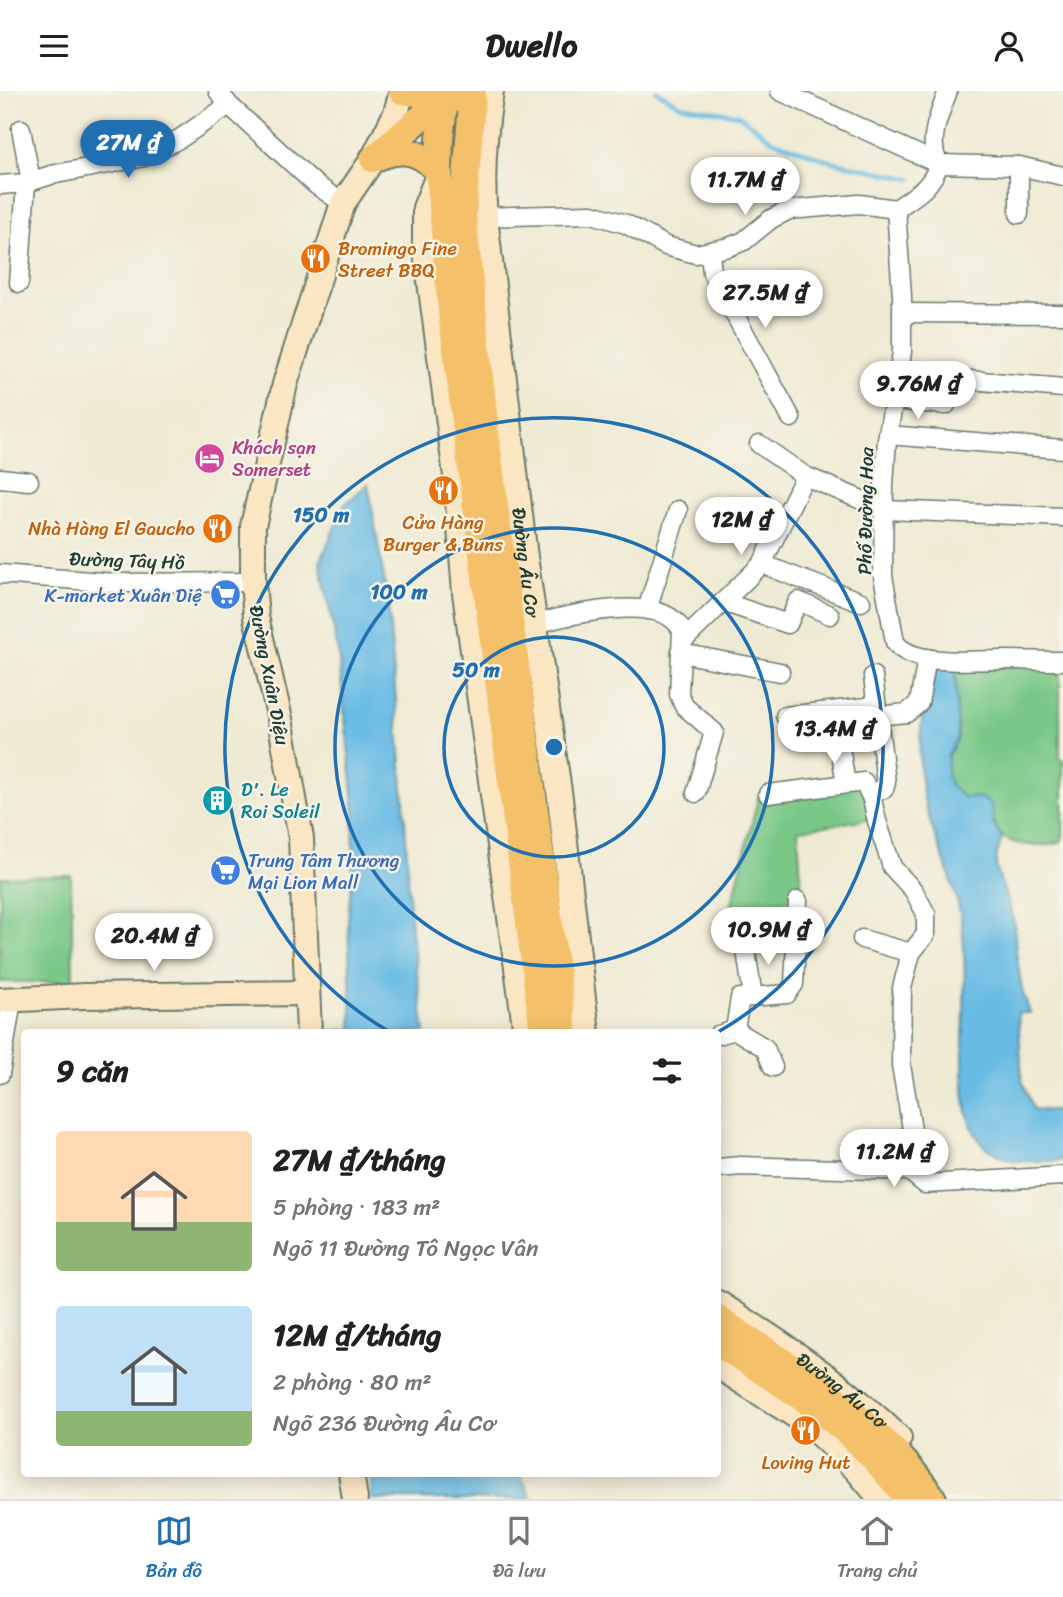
<!DOCTYPE html>
<html lang="vi">
<meta charset="utf-8">
<style>
:root{--surface:#fff;--page:#f6f6f6;--text:#202124;--muted:#757577;--line:#e0e0e0;--accent:#1f6fb2}
body{margin:0;font-family:Sriracha,sans-serif;background:var(--page);color:var(--text);height:100vh;display:flex;flex-direction:column;font-size:26px;white-space:nowrap}
*{box-sizing:border-box;margin:0}
p{font-size:23px;color:var(--muted)}
.icon{flex:none;width:38px;height:38px;fill:none;stroke:currentColor;stroke-width:2;stroke-linecap:round;stroke-linejoin:round}
.map{position:relative;flex:1;overflow:hidden}
.sheet{position:absolute;left:21px;top:938px;width:700px;height:448px;display:flex;flex-direction:column;background:var(--surface);border-radius:7px;box-shadow:0 4px 18px #0003}
.sheet>*{flex:none}
.price{position:absolute;translate:-50% -60px;padding:0 16px;border-radius:24px;background:#fff;color:#222;font-size:23px;line-height:46px;filter:drop-shadow(0 2px 4px #0008)}
.price::after{content:'';position:absolute;left:50%;top:42px;width:21px;height:16px;margin-left:-10px;background:inherit;clip-path:polygon(0 0,100% 0,50% 100%)}
.price.active{background:var(--accent);color:#fff}
ul{padding:0;list-style:none}
li{display:flex;align-items:center;gap:21px;height:175px;padding:0 35px}
li span{display:grid;place-items:center;flex:none;width:196px;height:140px;border-radius:7px;color:#555}
li>.icon{margin-inline-start:auto}
span .icon{width:84px;height:84px;fill:#fffc;stroke-width:1}
li b{font-size:30px}
h2{display:flex;justify-content:space-between;align-items:center;height:84px;padding:0 35px;font-size:30px}
header{display:flex;justify-content:space-between;align-items:center;height:91px;padding:0 35px;background:var(--surface);font-size:32px;font-weight:700}
.menu{display:flex;justify-content:space-around;align-items:center;height:98px;border-top:2px solid var(--line);background:var(--surface);font-size:19px;color:var(--muted)}
.menu a{display:grid;justify-items:center;gap:4px}
.menu .active{color:var(--accent)}
.map>svg:first-child{display:block}
</style>
<header><svg class="icon" aria-label="menu" viewBox="0 0 24 24"><path d="M4 6h16M4 12h16M4 18h16"/></svg>Dwello<svg class="icon" aria-label="person" viewBox="0 0 24 24"><circle cx="12" cy="8" r="4"/><path d="M4 21q1-7 8-7t8 7"/></svg></header>
<div class="map">
<svg width="1063" height="1408" viewBox="0 0 1063 1408">
<rect width="100%" height="100%" fill="#f7f3e8"/>
<filter id="ink" filterUnits="userSpaceOnUse"><feTurbulence type="fractalNoise" baseFrequency=".0143" numOctaves="2"/><feDisplacementMap in="SourceGraphic" scale="14" xChannelSelector="R" yChannelSelector="G"/><feConvolveMatrix kernelMatrix="1 2 1 2 8 2 1 2 1" color-interpolation-filters="sRGB"/></filter>
<filter id="wash" filterUnits="userSpaceOnUse"><feTurbulence type="fractalNoise" baseFrequency=".00686" numOctaves="4" result="noise"/><feDisplacementMap in="SourceGraphic" scale="28" xChannelSelector="R" yChannelSelector="G"/><feGaussianBlur stdDeviation="1.57" result="paint"/><feColorMatrix in="noise" values="0 0 0 0 0 0 0 0 0 0 0 0 0 0 0 0 0 1.4 0 .05"/><feComposite in="paint" operator="in"/></filter>
<g filter="url(#wash)">
<rect width="100%" height="100%" fill="#efead3"/>
<g fill="#7ac888" stroke="#4c825e" stroke-width="2">
<path d="M1060,575v93l3,1v75l-2,7c-10,4 -18,3 -28,3 -33,-1 -37,-11 -43,-41l-9,-6 -18,-1 -13,-12 -3,-12 1,-18 10,-17 -3,-71z"/>
<polygon points="862,688 870,728 798,739 802,807 730,821 759,703"/>
<polygon points="71,785 73,891 0,891 0,786"/>
</g>
<g fill="#68bbe4" stroke="#447c8c" stroke-width="2">
<polygon points="368,393 388,511 404,710 411,840 425,941 323,941 352,938 348,829 353,771 354,712 338,560 320,471 344,414"/>
<path d="M939,576h16l3,71 -10,17 -1,18 3,12 13,12 18,1 10,6 3,21 8,13 -5,16 -1,13 18,54 2,31 6,38 8,23h-12l4,67 11,29 30,3v48c-17,1 -49,4 -63,-4 -9,-5 -19,-12 -24,-21 -12,-19 -12,-46 -13,-67 -1,-55 7,-111 -5,-165 -8,-33 -24,-64 -32,-96 -9,-33 -8,-74 0,-106 3,-13 2,-25 13,-34z"/>
<polygon points="370,1383 520,1383 532,1408 372,1408"/>
</g>
<g fill="none" stroke-linecap="round" stroke-linejoin="round">
<polyline stroke="#68bbe4" stroke-width="4.5" points="656,0 680,14 739,24 772,49 830,70 911,88"/>
</g>
</g>
<g filter="url(#ink)">
<g fill="none" stroke-linecap="round" stroke-linejoin="round">
<defs>
<g id="street">
<polyline points="218,0 229,14 316,94 343,112"/>
<polyline points="780,0 939,73 1019,75 1063,85"/>
<polyline points="21,38 31,90"/>
<polyline points="0,94 26,92 51,84 144,66 181,47 229,14"/>
<path d="M896,118l6,87v56l-15,88 -3,45 -1,91 12,66c16,25 82,18 108,18 20,0 40,1 60,1"/>
<polyline points="1019,123 1019,75"/>
<path d="M474,126l118,-3 34,10 40,22 30,8 33,-7 15,-6 27,-22 18,-9 70,-6 37,5c20,-14 35,-21 43,-45 -13,-22 1,-51 9,-73"/>
<polyline points="710,161 712,182 791,327"/>
<polyline points="19,192 26,92"/>
<polyline points="902,222 1063,223"/>
<polyline points="899,283 1063,297"/>
<polyline points="894,309 946,314"/>
<polyline points="888,344 1063,358"/>
<polyline points="759,353 805,385 885,419 1063,426"/>
<polyline points="0,387 29,390"/>
<polyline points="762,473 861,511"/>
<polyline points="0,483 116,492 253,491"/>
<polyline points="723,511 788,533 798,510 830,524"/>
<polyline points="647,519 678,419"/>
<path d="M525,536c34,-10 139,-38 157,4l-3,63 5,12 30,26 -18,61"/>
<polyline points="682,551 762,473 805,385"/>
<polyline points="681,562 780,581"/>
<polyline points="873,585 886,692 884,698 875,701 872,708 877,730 892,776 914,800 926,823 926,843 911,862 902,897 901,974 912,1038 909,1080"/>
<polyline points="785,625 876,615"/>
<polyline points="877,625 907,622 919,612 927,567"/>
<polyline points="839,650 846,693"/>
<polyline points="768,703 864,691 872,708"/>
<polyline points="862,848 911,862"/>
<polyline points="745,853 753,906"/>
<polyline points="735,939 740,907 787,903 794,893 798,810"/>
<polyline points="718,944 735,939 765,957 773,976"/>
<polyline points="0,983 12,909"/>
<polyline points="718,1077 741,1075 909,1080 925,1093 1063,1085"/>
</g>
<g id="secondary">
<path id="s1" d="M491,0c-7,43 -10,83 -6,127l40,339 35,241 27,235"/>
<polyline points="439,82 425,117 425,153 456,385 465,502 526,942"/>
<polyline points="0,909 85,905 307,902"/>
<polyline points="309,942 301,747 280,628 256,526 253,491 253,435 285,293 343,112 373,68 396,22 402,0"/>
<path id="s2" d="M718,1212c64,41 126,81 181,135"/>
<polyline points="718,1275 810,1334 857,1379 881,1408"/>
<polyline points="351,1382 355,1408"/>
</g>
<g id="primary">
<polyline points="402,0 456,8"/>
<polyline points="446,0 440,47 439,82 451,220 543,942"/>
<polyline points="473,0 463,124 488,360 564,942"/>
<path d="M378,66c25,-10 44,-7 61,16"/>
<polyline points="373,68 444,7"/>
<path d="M718,1228c76,49 164,103 215,180"/>
<path d="M718,1252c43,28 89,55 128,89 23,20 43,43 62,67"/>
</g>
</defs>
<use href="#street" stroke="#687a6c" stroke-width="21"/>
<use href="#secondary" stroke="#687a6c" stroke-width="28"/>
<use href="#primary" stroke="#687a6c" stroke-width="30"/>
<use href="#street" stroke="#fff" stroke-width="18"/>
<use href="#secondary" stroke="#fbe6c3" stroke-width="24"/>
<use href="#primary" stroke="#f4c16a" stroke-width="26"/>
</g>
</g>
<g fill="none" stroke="#1f6fb2" stroke-width="3.5">
<circle cx="554" cy="656" r="110"/>
<circle cx="554" cy="656" r="219"/>
<path d="M390 941A329 329 0 1 1 718 941"/>
</g>
<defs>
<symbol id="restaurant-disc" viewBox="-11 -11 22 22"><circle r="9.5" fill="#e8710a" stroke="#f7f3e8"/><path d="M-5-6h1v4h1v-4h1v4h1v-4h1v5L-1.5 .5V6h-2V.5L-5-1ZM5-6V6H3V1.5H1.5Q1.5-4 5-6Z" fill="#fff"/></symbol>
<symbol id="hotel-disc" viewBox="-11 -11 22 22"><circle r="9.5" fill="#d1479c" stroke="#f7f3e8"/><path d="M-6-4.5h1.5V1H6V5H4.5V3h-9V5H-6ZM-4 0a1.8 1.8 0 1 1 3.6 0ZM.5 0V-2.5h3Q6-2.5 6 0Z" fill="#fff"/></symbol>
<symbol id="supermarket-disc" viewBox="-11 -11 22 22"><circle r="9.5" fill="#3f7fe0" stroke="#f7f3e8"/><path d="M-6-5.5h2.5l.6 2H6L4.5 2H-2.5L-4.4-4H-6ZM-1.5 3.2a1.3 1.3 0 1 0 .1 0ZM3 3.2a1.3 1.3 0 1 0 .1 0Z" fill="#fff"/></symbol>
<symbol id="building-disc" viewBox="-11 -11 22 22"><circle r="9.5" fill="#0f9aa8" stroke="#f7f3e8"/><path d="M-4-6H4V6H1V3H-1V6H-4ZM-2.5-4.3h1.7v1.8h-1.7ZM.8-4.3h1.7v1.8H.8ZM-2.5-1h1.7V.8h-1.7ZM.8-1h1.7V.8H.8Z" fill="#fff"/></symbol>
</defs>
<g fill-rule="evenodd">
<use href="#restaurant-disc" x="298" y="150" width="35" height="35"/>
<use href="#hotel-disc" x="192" y="350" width="35" height="35"/>
<use href="#restaurant-disc" x="426" y="382" width="35" height="35"/>
<use href="#restaurant-disc" x="200" y="420" width="35" height="35"/>
<use href="#supermarket-disc" x="208" y="486" width="35" height="35"/>
<use href="#building-disc" x="200" y="692" width="35" height="35"/>
<use href="#supermarket-disc" x="208" y="762" width="35" height="35"/>
<use href="#restaurant-disc" x="788" y="1322" width="35" height="35"/>
</g>
<g text-anchor="middle" stroke-width="5" stroke-linejoin="round" paint-order="stroke">
<g font-size="19" fill="#c56008" stroke="#f7f3e8">
<text x="338" y="164" text-anchor="start">Bromingo Fine<tspan x="338" dy="22">Street BBQ</tspan></text>
<text x="443" y="438">Cửa Hàng<tspan x="443" dy="22">Burger &amp; Buns</tspan></text>
<text x="195" y="444" text-anchor="end">Nhà Hàng El Gaucho</text>
<text x="806" y="1378">Loving Hut</text>
</g>
<g font-size="19" fill="#b23c85" stroke="#f7f3e8" text-anchor="start">
<text x="232" y="363">Khách sạn<tspan x="232" dy="22">Somerset</tspan></text>
</g>
<g font-size="19" fill="#1f3d34" stroke="#f7f3e8">
<text transform="translate(865 420) rotate(-89)" y="7">Phố Đường Hoa</text>
<text transform="translate(127 469) rotate(2)" y="7">Đường Tây Hồ</text>
<text dy="7" stroke="none"><textPath href="#s1" startOffset="474">Đường Âu Cơ</textPath></text>
<text transform="translate(270 584) rotate(79)" y="7">Đường Xuân Diệu</text>
<text dy="7" stroke="none"><textPath href="#s2" startOffset="152">Đường Âu Cơ</textPath></text>
</g>
<g font-size="19" fill="#366cbe" stroke="#f7f3e8" text-anchor="end">
<text x="202" y="511">K-market Xuân Diệ</text>
<text x="248" y="776" text-anchor="start">Trung Tâm Thương<tspan x="248" dy="22">Mại Lion Mall</tspan></text>
</g>
<g font-size="19" fill="#0d838f" stroke="#f7f3e8" text-anchor="start">
<text x="241" y="705">D'. Le<tspan x="241" dy="22">Roi Soleil</tspan></text>
</g>
</g>
<circle cx="554" cy="656" r="10" fill="#1f6fb2" stroke="#f7f3e8" stroke-width="3.5"/>
<g font-size="21" text-anchor="middle" font-weight="bold" fill="#1f6fb2" stroke="#f7f3e8" stroke-width="5" stroke-linejoin="round" paint-order="stroke">
<text x="321" y="431">150 m</text>
<text x="399" y="508">100 m</text>
<text x="476" y="586">50 m</text>
</g>
</svg>
<b class="price active" style="left:128px;top:89px">27M ₫</b>
<b class="price" style="left:745px;top:126px">11.7M ₫</b>
<b class="price" style="left:765px;top:239px">27.5M ₫</b>
<b class="price" style="left:918px;top:330px">9.76M ₫</b>
<b class="price" style="left:741px;top:466px">12M ₫</b>
<b class="price" style="left:834px;top:675px">13.4M ₫</b>
<b class="price" style="left:768px;top:876px">10.9M ₫</b>
<b class="price" style="left:154px;top:882px">20.4M ₫</b>
<b class="price" style="left:894px;top:1098px">11.2M ₫</b>
<section class="sheet">
<h2>9 căn<svg class="icon" aria-label="filters" viewBox="0 0 24 24"><path d="M4 7h16M4 17h16"/><circle cx="9" cy="7" r="2"/><circle cx="15" cy="17" r="2"/></svg></h2>
<ul>
<li><span style="background:linear-gradient(#ffd9b3 65%,#8fb573 0)"><svg class="icon" aria-label="home" viewBox="0 0 24 24"><path d="M3 11l9-7 9 7M6 9v11h12V9"/></svg></span><div><b>27M ₫/tháng</b><p>5 phòng · 183 m²</p><p>Ngõ 11 Đường Tô Ngọc Vân</p></div></li>
<li><span style="background:linear-gradient(#bfe0f5 75%,#8fb573 0)"><svg class="icon" aria-label="home" viewBox="0 0 24 24"><path d="M3 11l9-7 9 7M6 9v11h12V9"/></svg></span><div><b>12M ₫/tháng</b><p>2 phòng · 80 m²</p><p>Ngõ 236 Đường Âu Cơ</p></div></li>
</ul>
</section>
</div>
<nav class="menu">
<a class="active"><svg class="icon" aria-label="map" viewBox="0 0 24 24"><path d="M3 6l6-2 6 2 6-2v14l-6 2-6-2-6 2zM9 4v14M15 6v14"/></svg>Bản đồ</a>
<a><svg class="icon" aria-label="saved" viewBox="0 0 24 24"><path d="M7 4h10v16l-5-4-5 4z"/></svg>Đã lưu</a>
<a><svg class="icon" aria-label="home" viewBox="0 0 24 24"><path d="M3 11l9-7 9 7M6 9v11h12V9"/></svg>Trang chủ</a>
</nav>
